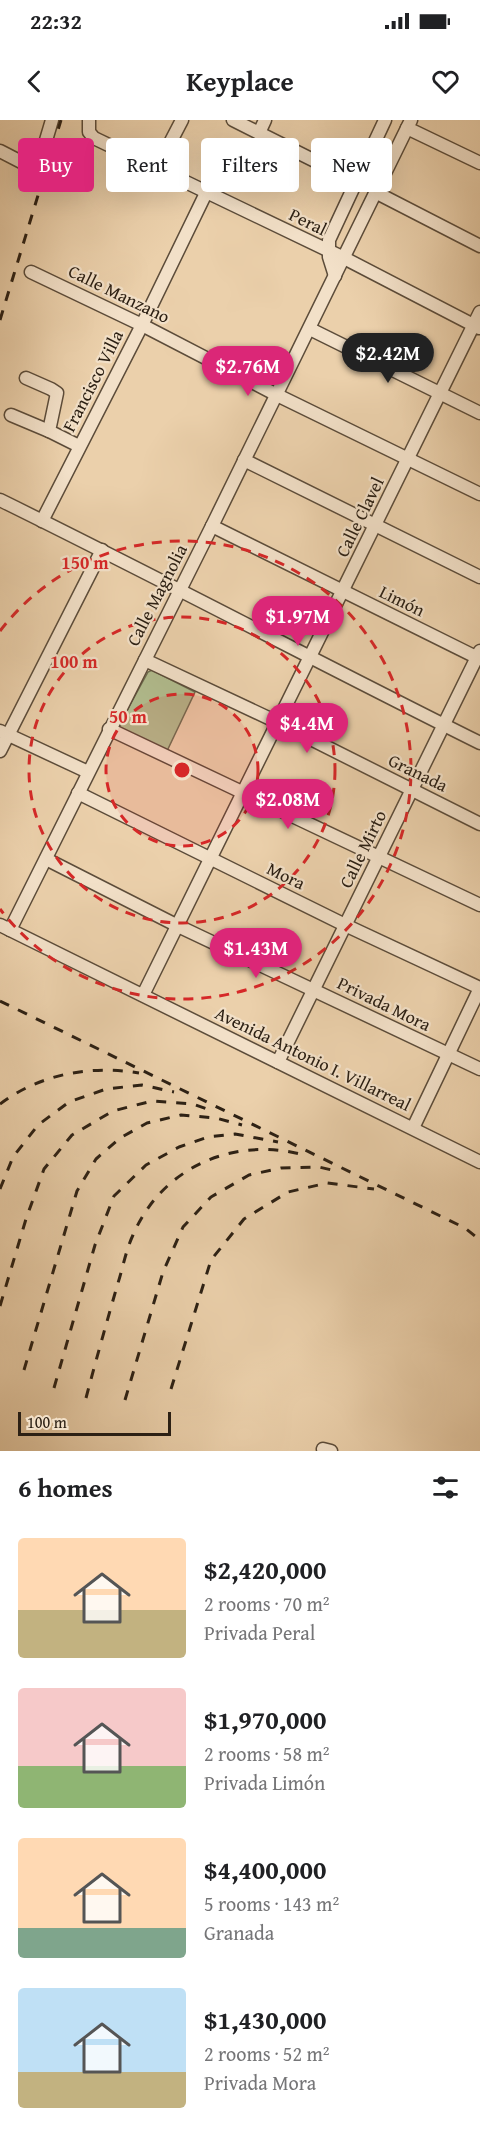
<!DOCTYPE html>
<meta charset="utf-8">
<style>
:root{--surface:#fff;--page:#f2f2f2;--text:#202124;--muted:#757577;--accent:#db2777}
body{margin:0;font-family:"Gentium Book Plus",serif;background:var(--page);color:var(--text);height:100vh;display:flex;flex-direction:column;font-size:22px;white-space:nowrap}
*{box-sizing:border-box;margin:0}
p{font-size:20px;color:var(--muted)}
.icon{flex:none;width:33px;height:33px;fill:none;stroke:currentColor;stroke-width:2;stroke-linecap:round;stroke-linejoin:round}
.map{position:relative;height:1331px;overflow:hidden}
.drawer{display:flex;flex-direction:column;background:var(--surface);flex:1}
.drawer>*{flex:none}
.top-card{position:absolute;left:18px;top:18px;width:444px;height:54px;display:flex;gap:12px}
.scale{position:absolute;left:18px;bottom:15px;width:153px;box-sizing:border-box;padding-left:6px;border:3px solid #2c2014;border-top:0;font-size:16px;line-height:21px;white-space:nowrap;color:#2c2014;-webkit-text-stroke:4px #f2e0c8;paint-order:stroke}
.price{position:absolute;translate:-50% -51px;padding:0 14px;border-radius:21px;background:var(--accent);color:#fff;font-size:20px;line-height:39px;filter:drop-shadow(0 2px 3px #0008)}
.price::after{content:'';position:absolute;left:50%;top:36px;width:18px;height:14px;margin-left:-9px;background:inherit;clip-path:polygon(0 0,100% 0,50% 100%)}
.price.current{background:#222;color:#fff}
ul{padding:0;list-style:none}
li{display:flex;align-items:center;gap:18px;height:150px;padding:0 18px}
li span{display:grid;place-items:center;flex:none;width:168px;height:120px;border-radius:6px;color:#555}
li>.icon{margin-inline-start:auto}
span .icon{width:72px;height:72px;fill:#fffc;stroke-width:1}
li b{font-size:26px}
h2{display:flex;justify-content:space-between;align-items:center;height:72px;padding:0 18px;font-size:26px}
.chip{padding:0 21px;border-radius:6px;background:var(--surface);box-shadow:0 6px 24px #0002;font-size:21px;line-height:54px}
.chip.current{background:var(--accent);color:#fff}
.status{display:flex;justify-content:space-between;align-items:center;height:42px;padding:0 30px;background:var(--surface);direction:ltr}
.status svg{height:16px;fill:currentColor}
header{display:flex;justify-content:space-between;align-items:center;height:78px;padding:0 18px;background:var(--surface);font-size:27px;font-weight:600}
.map>svg:first-child{display:block}
</style>
<div class="status"><b>22:32</b><svg viewBox="0 0 49 12"><path d="M0 12V9h3v3zM5 12V6h3v6zM10 12V3h3v9zM15 12V0h3v12zM26 1h20v11H26zM47 4h2v5h-2z"/></svg></div>
<header><svg class="icon" aria-label="back" viewBox="0 0 24 24"><path d="M15 5l-7 7 7 7"/></svg>Keyplace<svg class="icon" aria-label="heart" viewBox="0 0 24 24"><path d="M12 20l-8-8c-3-5 5-10 8-4 3-6 11-1 8 4z"/></svg></header>
<div class="map">
<svg width="480" height="1331" viewBox="0 0 480 1331">
<rect width="100%" height="100%" fill="#ebd0ab"/>
<filter id="stains"><feTurbulence type="fractalNoise" baseFrequency=".00333" numOctaves="4"/><feColorMatrix values="0 0 0 0 .2 0 0 0 0 .09 0 0 0 0 .02 0 0 0 .5 -.17"/></filter>
<radialGradient id="worn" r=".72"><stop offset=".6" stop-color="#630" stop-opacity="0"/><stop offset="1" stop-color="#630" stop-opacity=".3"/></radialGradient>
<polygon fill="#b1bc8e" stroke="#6e6e51" stroke-width="1.5" points="152,550 195,572 167,631 121,609 119,605 148,552"/>
<g fill="none" stroke-linecap="round" stroke-linejoin="round">
<defs>
<g id="minor">
<polyline points="89,0 89,12 94,18 344,138 479,208"/>
<polyline points="233,0 355,61"/>
<polyline points="407,8 480,43"/>
<polyline points="259,13 265,0"/>
<polyline points="0,31 29,46 35,46 41,37 52,0"/>
<polyline points="157,48 182,0"/>
<polyline points="375,72 480,126"/>
<polyline points="31,152 142,205 277,275 480,374"/>
<polyline points="335,156 329,137 329,120 385,0"/>
<polyline points="310,209 480,293"/>
<polyline points="26,258 51,269 57,273 49,311 79,326"/>
<polyline points="11,295 49,311"/>
<polyline points="244,340 480,457"/>
<path d="M0,380c161,79 319,163 480,243"/>
<polyline points="42,401 142,205 206,73"/>
<polyline points="212,406 480,539"/>
<polyline points="145,540 277,602 480,704"/>
<polyline points="109,609 480,785"/>
<polyline points="0,611 88,652"/>
<polyline points="0,631 102,430"/>
<polyline points="78,673 345,805 480,868"/>
<polyline points="46,739 178,806 480,949"/>
<polyline points="0,805 480,1042"/>
<polyline points="10,810 212,406 411,0"/>
<polyline points="143,875 480,192"/>
<polyline points="278,942 480,531"/>
<polyline points="413,1008 480,868"/>
<polyline points="323,1329 331,1331"/>
</g>
</defs>
<use href="#minor" stroke="#5c4c3a" stroke-width="15"/>
<use href="#minor" stroke="#f2e0c8" stroke-width="12"/>
<g stroke="#2c2014" stroke-width="3" stroke-dasharray="10 10" stroke-linecap="butt">
<polyline points="0,200 61,0"/>
<polyline points="0,881 426,1089 465,1108 480,1120"/>
<path d="M0,984c40,-30 90,-39 139,-31"/>
<polyline points="0,1069 13,1037 38,1005 69,982 106,969 142,965 174,972"/>
<polyline points="0,1186 26,1099 44,1049 72,1015 113,991 152,981 193,984 207,989"/>
<polyline points="24,1250 77,1071 96,1039 120,1018 147,1003 181,995 216,998 242,1005"/>
<polyline points="54,1268 95,1125 114,1076 146,1045 179,1027 208,1017 235,1014 278,1022"/>
<polyline points="171,1269 211,1140 244,1099 288,1072 327,1063 374,1069"/>
<path d="M86,1278c10,-38 21,-77 32,-115 5,-16 8,-33 15,-48 29,-68 101,-99 171,-80"/>
<polyline points="125,1280 163,1152 183,1107 211,1077 249,1055 281,1048 319,1047 336,1051"/>
</g>
</g>
<circle cx="182" cy="650" r="76" fill="#d62828" fill-opacity=".12"/>
<g fill="none" stroke="#d62828" stroke-width="3" stroke-dasharray="10 8">
<circle cx="182" cy="650" r="76"/>
<circle cx="182" cy="650" r="153"/>
<path d="M0 511A229 229 0 1 1 0 789"/>
</g>
<g text-anchor="middle" stroke-width="4.5" stroke-linejoin="round" paint-order="stroke">
<g font-size="18" fill="#2c2014" stroke="#f2e0c8">
<text transform="translate(308 102) rotate(26)" y="6">Peral</text>
<text transform="translate(119 174) rotate(26)" y="6">Calle Manzano</text>
<text transform="translate(93 261) rotate(-63)" y="6">Francisco Villa</text>
<text transform="translate(360 397) rotate(-64)" y="6">Calle Clavel</text>
<text transform="translate(157 475) rotate(-63)" y="6">Calle Magnolia</text>
<text transform="translate(402 481) rotate(26)" y="6">Limón</text>
<text transform="translate(418 653) rotate(26)" y="6">Granada</text>
<text transform="translate(363 729) rotate(-64)" y="6">Calle Mirto</text>
<text transform="translate(286 756) rotate(26)" y="6">Mora</text>
<text transform="translate(384 884) rotate(26)" y="6">Privada Mora</text>
<text transform="translate(313 939) rotate(26)" y="6">Avenida Antonio I. Villarreal</text>
</g>
</g>
<circle cx="182" cy="650" r="9" fill="#d62828" stroke="#f2e0c8" stroke-width="3"/>
<g font-size="18" text-anchor="middle" font-weight="bold" fill="#d62828" stroke="#f2e0c8" stroke-width="4.5" stroke-linejoin="round" paint-order="stroke">
<text x="85" y="449">150 m</text>
<text x="74" y="548">100 m</text>
<text x="128" y="603">50 m</text>
</g>
<rect width="100%" height="100%" filter="url(#stains)"/>
<rect width="100%" height="100%" fill="url(#worn)"/>
</svg>
<div class="scale">100 m</div>
<b class="price current" style="left:388px;top:264px">$2.42M</b>
<b class="price" style="left:248px;top:277px">$2.76M</b>
<b class="price" style="left:298px;top:527px">$1.97M</b>
<b class="price" style="left:307px;top:634px">$4.4M</b>
<b class="price" style="left:288px;top:710px">$2.08M</b>
<b class="price" style="left:256px;top:859px">$1.43M</b>
<div class="top-card">
<a class="chip current">Buy</a>
<a class="chip">Rent</a>
<a class="chip">Filters</a>
<a class="chip">New</a>
</div>
</div>
<section class="drawer">
<h2>6 homes<svg class="icon" aria-label="filters" viewBox="0 0 24 24"><path d="M4 7h16M4 17h16"/><circle cx="9" cy="7" r="2"/><circle cx="15" cy="17" r="2"/></svg></h2>
<ul>
<li><span style="background:linear-gradient(#ffd9b3 60%,#c2b280 0)"><svg class="icon" aria-label="home" viewBox="0 0 24 24"><path d="M3 11l9-7 9 7M6 9v11h12V9"/></svg></span><div><b>$2,420,000</b><p>2 rooms · 70 m²</p><p>Privada Peral</p></div></li>
<li><span style="background:linear-gradient(#f6c9c9 65%,#8fb573 0)"><svg class="icon" aria-label="home" viewBox="0 0 24 24"><path d="M3 11l9-7 9 7M6 9v11h12V9"/></svg></span><div><b>$1,970,000</b><p>2 rooms · 58 m²</p><p>Privada Limón</p></div></li>
<li><span style="background:linear-gradient(#ffd9b3 75%,#7fa58c 0)"><svg class="icon" aria-label="home" viewBox="0 0 24 24"><path d="M3 11l9-7 9 7M6 9v11h12V9"/></svg></span><div><b>$4,400,000</b><p>5 rooms · 143 m²</p><p>Granada</p></div></li>
<li><span style="background:linear-gradient(#bfe0f5 70%,#c2b280 0)"><svg class="icon" aria-label="home" viewBox="0 0 24 24"><path d="M3 11l9-7 9 7M6 9v11h12V9"/></svg></span><div><b>$1,430,000</b><p>2 rooms · 52 m²</p><p>Privada Mora</p></div></li>
</ul>
</section>
